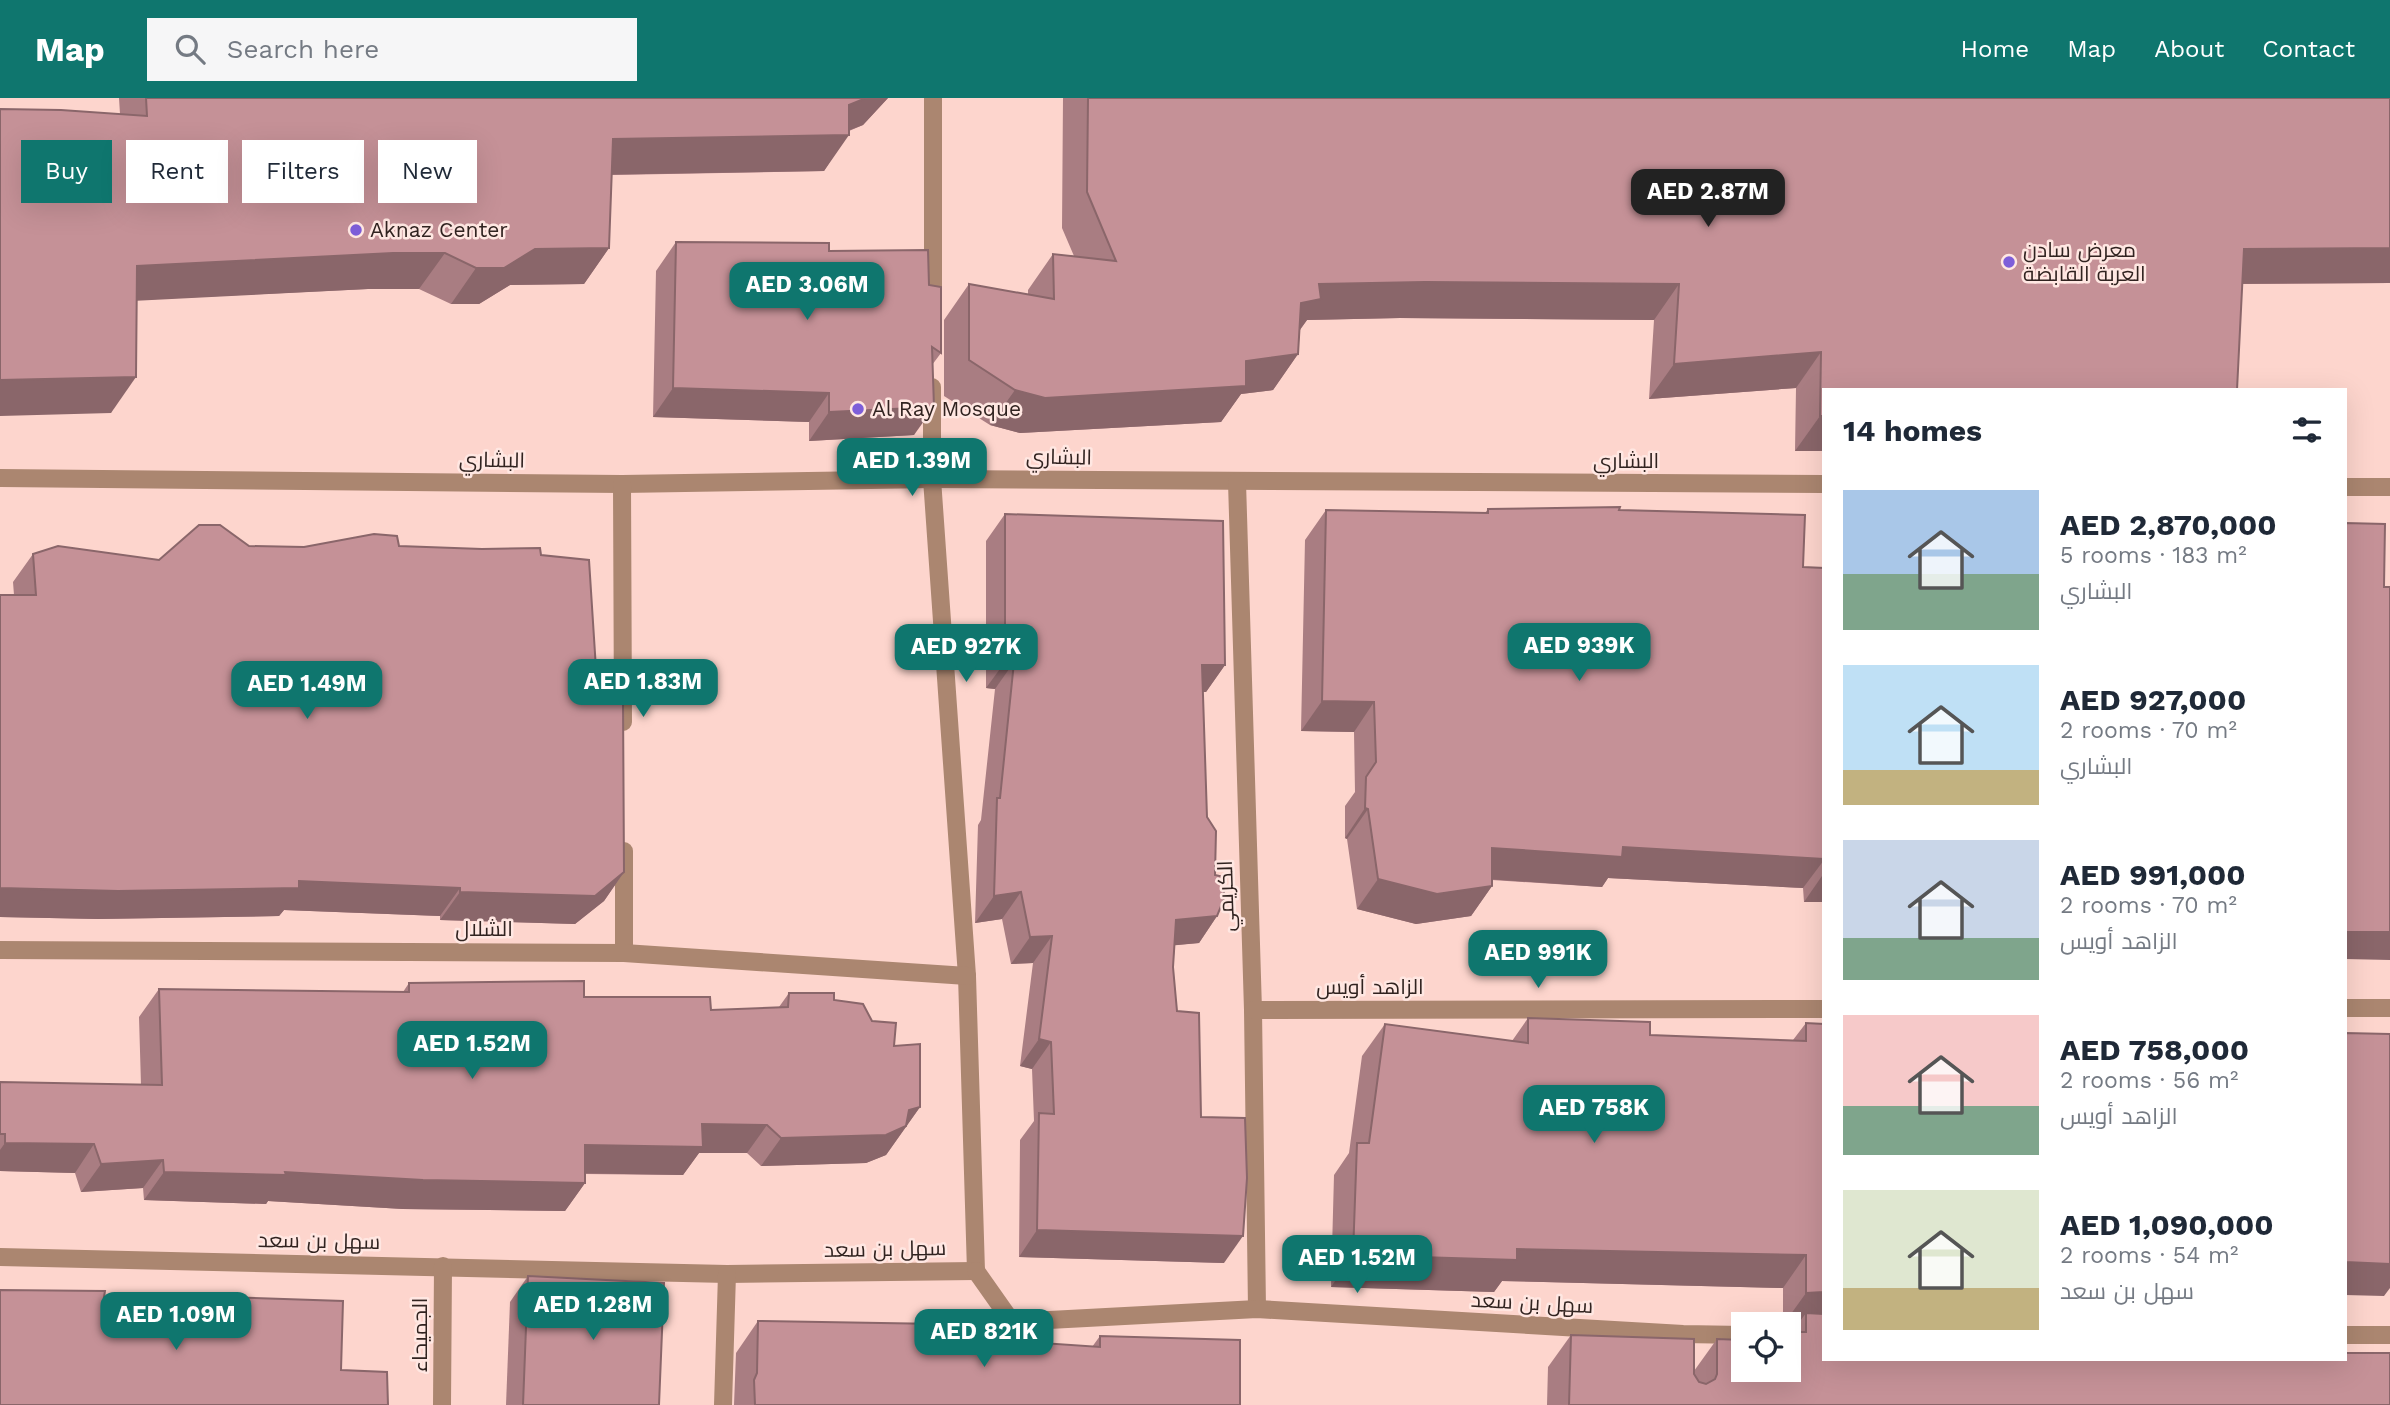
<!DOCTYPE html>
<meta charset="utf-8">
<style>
:root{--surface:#fff;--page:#f6f6f7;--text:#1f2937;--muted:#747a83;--accent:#0f766e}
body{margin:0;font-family:"Work Sans",Cairo,sans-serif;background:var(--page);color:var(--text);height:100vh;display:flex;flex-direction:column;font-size:26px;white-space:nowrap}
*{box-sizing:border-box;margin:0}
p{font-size:23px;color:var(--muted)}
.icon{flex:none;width:38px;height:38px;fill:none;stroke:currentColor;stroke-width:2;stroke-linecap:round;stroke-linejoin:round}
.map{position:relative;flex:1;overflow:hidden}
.panel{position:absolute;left:1822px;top:290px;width:525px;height:973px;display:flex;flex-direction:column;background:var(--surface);border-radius:0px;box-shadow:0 7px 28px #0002}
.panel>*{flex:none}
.hud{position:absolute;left:21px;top:42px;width:665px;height:63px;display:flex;gap:14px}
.fabs{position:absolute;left:1731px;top:1214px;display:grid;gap:14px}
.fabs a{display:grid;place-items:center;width:70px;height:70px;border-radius:0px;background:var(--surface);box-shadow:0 7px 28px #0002;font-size:35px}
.price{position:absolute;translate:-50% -60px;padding:0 16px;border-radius:14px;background:var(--accent);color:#fff;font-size:23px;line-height:46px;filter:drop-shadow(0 2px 4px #0008)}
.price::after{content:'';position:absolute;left:50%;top:42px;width:21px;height:16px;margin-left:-10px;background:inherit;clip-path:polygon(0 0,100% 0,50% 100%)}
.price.current{background:#222;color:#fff}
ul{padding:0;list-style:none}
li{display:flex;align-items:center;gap:21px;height:175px;padding:0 21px}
li span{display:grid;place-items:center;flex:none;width:196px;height:140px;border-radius:0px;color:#555}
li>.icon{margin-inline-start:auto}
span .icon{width:84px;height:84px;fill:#fffc;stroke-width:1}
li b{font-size:30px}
h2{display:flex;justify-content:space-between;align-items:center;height:84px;padding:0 21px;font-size:30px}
.tag{padding:0 24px;border-radius:0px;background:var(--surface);box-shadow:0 7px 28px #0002;font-size:24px;line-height:63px}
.tag.current{background:var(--accent);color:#fff}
header{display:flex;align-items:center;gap:42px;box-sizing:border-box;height:98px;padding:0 35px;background:var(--accent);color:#fff}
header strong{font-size:33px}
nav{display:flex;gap:38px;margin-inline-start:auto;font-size:24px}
.search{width:490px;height:63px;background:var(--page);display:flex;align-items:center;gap:18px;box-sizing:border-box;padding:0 24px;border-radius:0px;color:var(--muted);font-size:26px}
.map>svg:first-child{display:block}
</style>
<header>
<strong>Map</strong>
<div class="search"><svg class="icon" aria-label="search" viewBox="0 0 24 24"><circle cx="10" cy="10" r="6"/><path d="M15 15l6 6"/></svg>Search here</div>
<nav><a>Home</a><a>Map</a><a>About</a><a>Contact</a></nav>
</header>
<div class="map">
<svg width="2390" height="1307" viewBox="0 0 2390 1307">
<rect width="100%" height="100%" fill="#fdd5cd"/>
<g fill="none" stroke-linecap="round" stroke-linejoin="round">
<g stroke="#ab8670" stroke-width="18">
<polyline points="933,212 933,0"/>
<polyline points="932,289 932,381 967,878 976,1173"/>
<polyline points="0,380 622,386 932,381 1824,386"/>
<polyline points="1237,384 1253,912 1257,1211"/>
<polyline points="622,386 623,624"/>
<polyline points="2345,389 2390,389"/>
<polyline points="624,753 624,855"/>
<polyline points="0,852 624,855 967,878"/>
<polyline points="2345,910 2390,910"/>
<polyline points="1253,912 1824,911"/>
<polyline points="0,1159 727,1176 976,1173"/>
<polyline points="976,1173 1012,1224 1257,1211 1683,1236 1743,1237"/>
<polyline points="2345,1237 2390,1237"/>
<polyline points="442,1307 443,1168"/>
<polyline points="723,1307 727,1176"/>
</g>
</g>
<g fill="#a97d82">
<polygon points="119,0 888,0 863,27 849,33 824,73 612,77 609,150 584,186 510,187 479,206 451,206 419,191 368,191 137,202 111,315 120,16"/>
<polygon points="1063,0 2390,0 2390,185 2243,186 1824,353 1795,353 1796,290 1649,301 1654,222 1400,220 1307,222 1300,232 1298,256 1273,292 1241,296 1221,324 1020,335 990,327 944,298 944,222 969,186 1028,197 1028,192 1053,156 1074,158 1062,130"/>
<polygon points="676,144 829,153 929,187 941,255 932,267 914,337 809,343 809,324 653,319 656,173"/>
<polygon points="1488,411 1619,412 1803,469 1824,470 1824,804 1804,804 1803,790 1608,780 1602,789 1492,782 1492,788 1471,818 1416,826 1357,811 1347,741 1345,740 1345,708 1355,694 1354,634 1301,633 1305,442 1326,412 1485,415"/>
<polygon points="1005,416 1225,567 1206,594 1203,594 1207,719 1215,777 1217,818 1199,845 1175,847 1173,869 1177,913 1201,1019 1224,1165 1019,1159 1020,1042 1034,1023 1032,971 1020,968 1033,865 1011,866 1002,821 975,825 978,727 981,722 995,591 986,590 986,443"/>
<polygon points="249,448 399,448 541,457 598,602 624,774 604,803 575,826 440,822 440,818 284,812 279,818 98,821 0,819 0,497 14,497 13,484 33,456 159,462"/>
<polygon points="409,885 584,899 711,912 779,909 789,895 834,902 872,923 894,948 920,1009 886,1057 866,1065 761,1068 747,1055 699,1055 683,1077 585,1076 585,1085 565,1113 403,1111 268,1103 266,1106 144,1102 143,1090 81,1094 75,1075 0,1073 0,984 141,987 139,919 159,891 403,894"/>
<polygon points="1528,920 1650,937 1793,942 1806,925 1824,1262 2390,1307 1547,1307 1548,1269 1571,1237 1694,1273 1717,1241 1736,1242 1742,1234 1792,1234 1798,1226 1783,1227 1783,1190 1502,1183 1494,1194 1331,1189 1334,1077 1349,1055 1362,958 1385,926 1512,943"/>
<polygon points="528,1178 659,1307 506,1307 510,1204"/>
<polygon points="758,1223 940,1238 1092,1249 1100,1238 1240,1307 734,1307 736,1255"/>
</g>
<g fill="#8a666a">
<polygon points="866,0 888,0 863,27 837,37 849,37 824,73 588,77 613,41 849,7"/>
<polygon points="609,150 584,186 510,187 479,206 451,206 476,170 535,151"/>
<polygon points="2390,150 2390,185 2220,186 2244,151"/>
<polygon points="393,155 445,155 419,191 368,191 112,204 137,168"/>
<polygon points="1425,184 1679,186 1654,222 1400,220 1307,222 1296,237 1301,205 1319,186"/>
<polygon points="1821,254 1796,290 1649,301 1674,266"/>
<polygon points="1298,256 1273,292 1241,296 1221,324 1020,335 990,327 1015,292"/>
<polygon points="136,279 111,315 0,318 0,282"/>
<polygon points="673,290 829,295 809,324 653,319"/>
<polygon points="934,309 914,337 809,343 829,314"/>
<polygon points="1820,318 1824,318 1824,353 1795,353"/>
<polygon points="1005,564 1014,564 995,591 986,590"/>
<polygon points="1202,567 1225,567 1206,594 1183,594"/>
<polygon points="1322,603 1374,604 1354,634 1301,633"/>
<polygon points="1365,710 1368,711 1347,741 1345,740"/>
<polygon points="1623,749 1824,761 1824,762 1803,790 1608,780 1602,789 1472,780 1492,750"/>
<polygon points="624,774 604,803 575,826 440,822 460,794"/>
<polygon points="1824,775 1824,804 1804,804"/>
<polygon points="1378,781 1492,788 1471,818 1416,826 1357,811"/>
<polygon points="299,783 460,790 440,818 284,812 279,818 98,821 0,819 0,790"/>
<polygon points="1021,794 1002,821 975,825 994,798"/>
<polygon points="1217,818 1199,845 1157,849 1176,822"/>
<polygon points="2345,834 2390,834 2390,862 2345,861"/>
<polygon points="1052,838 1033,865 1011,866 1030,839"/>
<polygon points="1039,941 1051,944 1032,971 1020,968"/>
<polygon points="920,1009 886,1057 866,1065 761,1068 781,1040"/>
<polygon points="702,1026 767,1027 747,1055 699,1055 683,1077 565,1075 585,1047"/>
<polygon points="5,1045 94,1046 75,1075 0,1073 0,1052"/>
<polygon points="163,1062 143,1090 81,1094 101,1066"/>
<polygon points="164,1074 285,1074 585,1085 565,1113 403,1111 268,1103 266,1106 144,1102"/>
<polygon points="1037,1132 1243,1138 1224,1165 1019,1159"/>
<polygon points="1517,1151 1806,1157 1783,1190 1502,1183 1494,1194 1331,1189 1353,1157"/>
<polygon points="2345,1164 2390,1166 2390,1190 2384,1198 2345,1197"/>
<polygon points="1824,1194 1824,1226 1806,1215 1798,1226 1783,1227 1806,1195"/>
</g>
<g fill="#c59197" stroke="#8a666a" stroke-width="2">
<polygon points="146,0 866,0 849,7 849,37 613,41 609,150 535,151 504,170 476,170 445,155 393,155 137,168 136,279 0,282 0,11 61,12 147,18"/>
<polygon points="1088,0 2390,0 2390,150 2244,151 2237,292 1824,292 1824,318 1820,318 1821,254 1674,266 1679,186 1425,184 1319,186 1321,201 1301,205 1298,256 1246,263 1246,288 1045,300 1015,292 969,262 969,186 1054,201 1053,156 1116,163 1087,94"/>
<polygon points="676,144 829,145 829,153 928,152 929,187 941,189 941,255 932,249 934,309 829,314 829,295 673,290"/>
<polygon points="1620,409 1619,412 1805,417 1803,469 1824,470 1824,761 1623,749 1622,759 1492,750 1492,788 1437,796 1378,781 1368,711 1365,710 1366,679 1376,664 1374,604 1322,603 1326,412 1488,415 1488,411"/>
<polygon points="1005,416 1223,423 1225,567 1202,567 1207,719 1216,733 1215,777 1224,779 1224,801 1217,818 1176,822 1173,869 1177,913 1199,915 1201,1019 1245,1020 1247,1080 1243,1138 1037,1132 1039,1015 1054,1016 1051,944 1039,941 1052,838 1030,839 1021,794 994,798 997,700 1000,700 1014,564 1005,564"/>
<polygon points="2345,425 2385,426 2384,489 2390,489 2390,834 2345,834"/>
<polygon points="199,427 220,427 249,448 304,449 374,436 397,438 399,448 482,451 540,450 541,457 589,462 598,602 623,602 624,774 595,798 460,794 460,790 299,783 299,790 118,793 0,790 0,497 36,497 33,456 58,448 159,462"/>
<polygon points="584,883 584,899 710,899 711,912 788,909 789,895 834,895 834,902 863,906 872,923 896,925 894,948 920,946 920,1009 909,1012 906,1028 886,1037 781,1040 767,1027 702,1026 703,1049 585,1047 585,1085 423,1082 285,1074 286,1077 164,1074 163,1062 101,1066 94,1046 5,1045 5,1036 0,1036 0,984 162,987 159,891 409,894 409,885"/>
<polygon points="1528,920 1650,924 1650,937 1806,943 1806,925 1824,926 1824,1194 1806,1195 1806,1157 1517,1151 1517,1162 1353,1157 1357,1045 1369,1045 1385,926 1528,945"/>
<polygon points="2345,935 2390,936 2390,1166 2345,1164"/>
<polygon points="528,1178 664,1185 659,1307 523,1307"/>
<polygon points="0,1192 105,1193 104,1199 222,1199 343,1203 341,1272 387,1274 388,1307 0,1307"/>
<polygon points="1806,1215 1824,1216 1824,1262 2345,1262 2345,1255 2390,1255 2390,1307 1569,1307 1571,1237 1694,1241 1694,1276 1699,1284 1706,1286 1715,1281 1717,1276 1717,1241 1742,1242 1742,1234 1743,1234 1743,1272 1788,1272 1788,1234 1806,1234"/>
<polygon points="758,1223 940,1226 940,1238 1100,1249 1100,1238 1240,1242 1240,1307 755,1307 754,1282 757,1275"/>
</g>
<g fill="#7e5ed9" stroke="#ffe7e2" stroke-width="2.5">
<circle cx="356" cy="132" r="7"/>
<circle cx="2009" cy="164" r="7"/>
<circle cx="858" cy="311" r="7"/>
</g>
<g text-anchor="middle" stroke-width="5" stroke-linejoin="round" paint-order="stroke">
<g font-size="21" fill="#312320" stroke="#ffe7e2" text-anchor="start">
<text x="370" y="139">Aknaz Center</text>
<text x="2023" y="159">معرض سادن<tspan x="2023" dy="24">العربة القابضة</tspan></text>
<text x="872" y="318">Al Ray Mosque</text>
</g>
<g font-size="21" fill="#312320" stroke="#ffe7e2">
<text transform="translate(1059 359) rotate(1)" y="7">البشاري</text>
<text transform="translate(492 362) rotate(1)" y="7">البشاري</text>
<text x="1626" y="370">البشاري</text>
<text transform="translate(1226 798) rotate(-92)" y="7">الكريمي</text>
<text x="484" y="838">الشلال</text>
<text x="1370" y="896">الزاهد أويس</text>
<text transform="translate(319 1143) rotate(1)" y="7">سهل بن سعد</text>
<text transform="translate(885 1151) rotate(-1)" y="7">سهل بن سعد</text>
<text transform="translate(1532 1205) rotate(3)" y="7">سهل بن سعد</text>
<text transform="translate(420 1237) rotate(-90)" y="7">الجميحاء</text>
</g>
</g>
</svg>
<div class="fabs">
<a><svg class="icon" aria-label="locate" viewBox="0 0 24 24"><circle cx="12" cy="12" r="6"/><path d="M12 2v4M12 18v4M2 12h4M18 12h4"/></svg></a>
</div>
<b class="price current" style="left:1708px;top:131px">AED 2.87M</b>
<b class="price" style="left:807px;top:224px">AED 3.06M</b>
<b class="price" style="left:912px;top:400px">AED 1.39M</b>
<b class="price" style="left:1579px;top:585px">AED 939K</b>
<b class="price" style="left:966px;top:586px">AED 927K</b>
<b class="price" style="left:643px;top:621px">AED 1.83M</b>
<b class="price" style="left:307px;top:623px">AED 1.49M</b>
<b class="price" style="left:1538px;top:892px">AED 991K</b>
<b class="price" style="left:472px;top:983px">AED 1.52M</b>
<b class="price" style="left:1594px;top:1047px">AED 758K</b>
<b class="price" style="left:1357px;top:1197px">AED 1.52M</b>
<b class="price" style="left:593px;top:1244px">AED 1.28M</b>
<b class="price" style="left:176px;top:1254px">AED 1.09M</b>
<b class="price" style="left:984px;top:1271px">AED 821K</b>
<div class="hud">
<a class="tag current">Buy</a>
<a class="tag">Rent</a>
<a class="tag">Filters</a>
<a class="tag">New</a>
</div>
<section class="panel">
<h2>14 homes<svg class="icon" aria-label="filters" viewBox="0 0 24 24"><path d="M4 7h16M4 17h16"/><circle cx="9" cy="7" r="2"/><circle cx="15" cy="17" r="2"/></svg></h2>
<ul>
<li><span style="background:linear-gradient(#a9c7e8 60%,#7fa58c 0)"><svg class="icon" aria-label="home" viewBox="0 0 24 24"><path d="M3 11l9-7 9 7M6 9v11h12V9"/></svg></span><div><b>AED 2,870,000</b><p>5 rooms · 183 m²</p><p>البشاري</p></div></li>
<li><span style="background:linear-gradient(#bfe0f5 75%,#c2b280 0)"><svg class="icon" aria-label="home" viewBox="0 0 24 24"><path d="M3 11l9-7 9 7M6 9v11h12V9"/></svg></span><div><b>AED 927,000</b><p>2 rooms · 70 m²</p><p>البشاري</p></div></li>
<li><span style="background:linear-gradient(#c9d6e8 70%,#7fa58c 0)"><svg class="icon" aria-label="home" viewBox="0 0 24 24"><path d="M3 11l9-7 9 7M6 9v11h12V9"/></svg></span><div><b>AED 991,000</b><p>2 rooms · 70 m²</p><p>الزاهد أويس</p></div></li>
<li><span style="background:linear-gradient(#f6c9c9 65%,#7fa58c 0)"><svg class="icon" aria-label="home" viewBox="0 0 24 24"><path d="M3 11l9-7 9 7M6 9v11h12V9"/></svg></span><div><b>AED 758,000</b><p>2 rooms · 56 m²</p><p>الزاهد أويس</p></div></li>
<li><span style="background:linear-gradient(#dfe7d0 70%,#c2b280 0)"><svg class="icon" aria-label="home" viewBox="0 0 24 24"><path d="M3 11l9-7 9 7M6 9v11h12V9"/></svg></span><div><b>AED 1,090,000</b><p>2 rooms · 54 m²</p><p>سهل بن سعد</p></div></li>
</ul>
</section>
</div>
